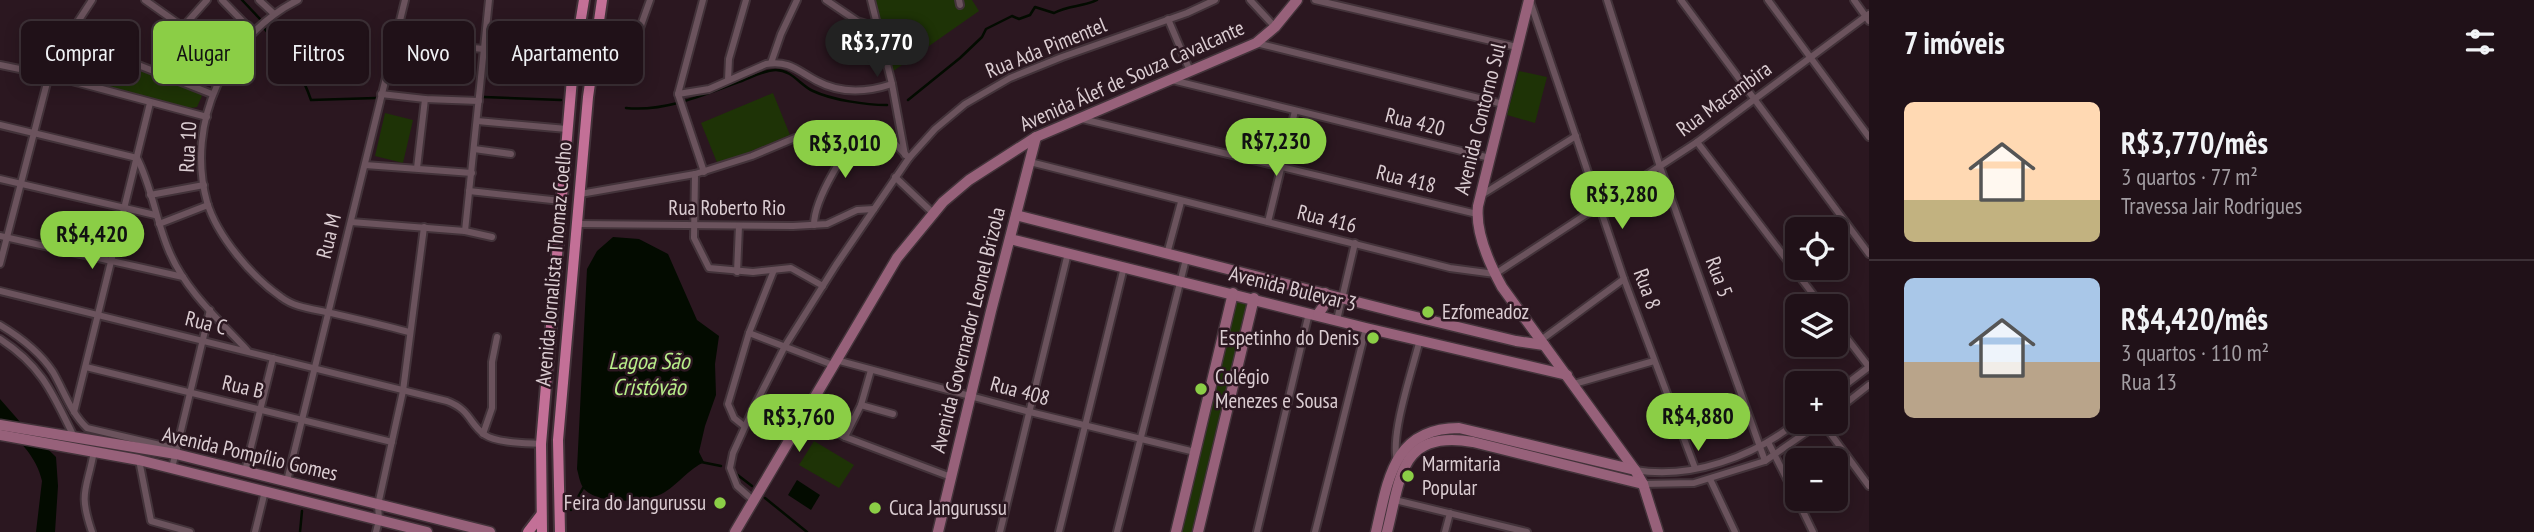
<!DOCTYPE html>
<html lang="pt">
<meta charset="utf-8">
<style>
:root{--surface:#201118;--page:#2d1f25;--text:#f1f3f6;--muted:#a29da2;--line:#3d3137;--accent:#8bce46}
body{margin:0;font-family:"PT Sans Narrow",sans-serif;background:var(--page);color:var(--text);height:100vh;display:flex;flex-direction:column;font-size:26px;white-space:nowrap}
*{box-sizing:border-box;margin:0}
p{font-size:23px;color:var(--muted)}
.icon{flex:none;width:38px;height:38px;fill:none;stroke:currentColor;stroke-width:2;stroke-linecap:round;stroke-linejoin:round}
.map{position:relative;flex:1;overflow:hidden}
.side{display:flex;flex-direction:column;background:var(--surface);width:665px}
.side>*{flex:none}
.banner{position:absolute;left:21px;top:21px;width:665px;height:63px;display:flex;gap:14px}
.controls{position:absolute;left:1785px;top:217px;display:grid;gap:14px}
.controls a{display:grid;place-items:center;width:63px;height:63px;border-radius:10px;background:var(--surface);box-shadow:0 4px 18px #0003,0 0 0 2px var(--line);font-size:35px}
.price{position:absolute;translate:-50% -60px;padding:0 16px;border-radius:24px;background:var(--accent);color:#111;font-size:23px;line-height:46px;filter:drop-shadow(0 2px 4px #0008)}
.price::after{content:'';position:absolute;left:50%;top:42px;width:21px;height:16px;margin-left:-10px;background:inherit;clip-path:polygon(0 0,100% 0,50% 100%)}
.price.current{background:#222;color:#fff}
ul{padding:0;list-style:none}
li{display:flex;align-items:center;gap:21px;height:175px;padding:0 35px}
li+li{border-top:2px solid var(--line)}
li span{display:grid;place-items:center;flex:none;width:196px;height:140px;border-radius:10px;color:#555}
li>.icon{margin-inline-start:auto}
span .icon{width:84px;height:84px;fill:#fffc;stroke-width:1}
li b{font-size:30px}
h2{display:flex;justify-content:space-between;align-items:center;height:84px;padding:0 35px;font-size:30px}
.tag{padding:0 24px;border-radius:10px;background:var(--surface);box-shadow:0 4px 18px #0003,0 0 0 2px var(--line);font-size:24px;line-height:63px}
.tag.current{background:var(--accent);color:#111}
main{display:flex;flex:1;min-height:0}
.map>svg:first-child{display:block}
</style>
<main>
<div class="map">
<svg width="1869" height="532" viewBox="0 0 1869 532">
<rect width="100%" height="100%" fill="#2b1720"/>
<g fill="#1e3306">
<polygon points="873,0 972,0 979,11 889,74"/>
<polygon points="80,45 196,90 202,96 197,107 191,108 70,80 60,71 60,61 65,49"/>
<polygon points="1519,71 1547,77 1535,123 1507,115"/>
<polygon points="773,93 790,135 718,165 701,123"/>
<polygon points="385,113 413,120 403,163 375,156"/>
<polygon points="1240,298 1247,300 1250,305 1194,532 1178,532 1234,301"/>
<polygon points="814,441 854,465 839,488 799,465"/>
</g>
<g fill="#030b00">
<path d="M613,237l26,2 29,15 29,66 22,16 -4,28 1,31 -11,31 -6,26 5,10c-15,7 -25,21 -39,30 -17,11 -65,13 -80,-2 -5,-5 -6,-14 -8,-21l10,-200 10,-18z"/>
<path d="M0,399l21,24 35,34 2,29 -3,46h-19l6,-51c-5,-25 -26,-43 -42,-61z"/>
<polygon points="797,480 820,495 811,510 788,495"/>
</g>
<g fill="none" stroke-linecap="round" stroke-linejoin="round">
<g stroke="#030b00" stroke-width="2.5">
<polyline points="242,0 260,19"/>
<path d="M264,28c22,28 35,37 47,72l65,-2"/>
<polyline points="484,97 561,100"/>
<path d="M908,100l52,-42 22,-21 4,-8 26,-13 7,3 11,-4 5,-8 19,6c14,-8 29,-6 43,-13"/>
<path d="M626,108c36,4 76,-12 110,-25 13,-4 27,-13 40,-13 16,0 25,16 37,21 19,9 53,14 74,14"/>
<polyline points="701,462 721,466"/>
<polyline points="735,473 752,486"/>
<polyline points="765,498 807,532"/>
<polyline points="571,510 583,488 586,487"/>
<polyline points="300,532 302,511"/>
</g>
<defs>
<g id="street">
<polyline points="145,0 183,27"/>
<polyline points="222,0 253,32"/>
<polyline points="259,0 273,13"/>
<path d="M298,0c-72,36 -113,123 -91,202 10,34 45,75 74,95 14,11 33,12 50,16 26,6 52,12 78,19"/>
<polyline points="703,0 678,94 704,172"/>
<polyline points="826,0 857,21 879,28"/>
<polyline points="871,0 892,84 905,155"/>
<polyline points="959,0 960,5"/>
<polyline points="1250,0 1275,27"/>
<polyline points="1315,0 1517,47"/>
<polyline points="1607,0 1660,167 1765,461"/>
<polyline points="1681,0 1869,254"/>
<polyline points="1768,0 1869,137"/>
<polyline points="1854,0 1869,21"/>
<polyline points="1530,1 1624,279 1695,468"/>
<polyline points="1168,19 1190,71"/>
<polyline points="67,37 212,94"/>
<polyline points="395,41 484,49"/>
<polyline points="1256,43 1503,104"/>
<polyline points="593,53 629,59 650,0"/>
<polyline points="771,63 781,34 797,0"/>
<polyline points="0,65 49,75 207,117"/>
<polyline points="158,74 183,27 207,0"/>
<polyline points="728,80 729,59 746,0"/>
<polyline points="1172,80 1490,158"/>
<polyline points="381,94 425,99 479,101"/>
<path d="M678,94l31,-5 57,-25c23,-4 32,7 51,17 24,13 51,11 75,3"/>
<polyline points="1082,119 1477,214"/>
<polyline points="477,121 567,129"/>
<path d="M0,125l137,33c15,29 19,63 32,93 16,39 50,69 78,99"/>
<polyline points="1697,142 1822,306"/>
<polyline points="474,149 511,154"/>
<polyline points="1030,162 1450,268 1495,274 1697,142 1869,14"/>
<polyline points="365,165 472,173"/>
<polyline points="417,168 425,99"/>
<polyline points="695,174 694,238 709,268 753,272 791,268 823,286"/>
<polyline points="895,177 933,213"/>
<polyline points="0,179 155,215"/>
<polyline points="469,191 561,201"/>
<polyline points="580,194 695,174 752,156 819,128 833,129 856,141"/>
<polyline points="150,195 204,185"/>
<polyline points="1480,196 1576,136"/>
<polyline points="351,222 465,231 492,237"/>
<polyline points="1268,222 1295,111"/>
<polyline points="159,224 208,205"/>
<polyline points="577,224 793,226 827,224 857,210 874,209"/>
<path d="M814,225c0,-26 33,-80 53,-98 15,2 31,20 42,31"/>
<polyline points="465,231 489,0"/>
<polyline points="0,236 183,277"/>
<polyline points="1167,254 1181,202"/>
<polyline points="0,264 49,75 62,46 92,0"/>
<polyline points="737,272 739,226"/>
<path d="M0,291l447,110c24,9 22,23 38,34 12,8 41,8 56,9"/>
<polyline points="1337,320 1355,243"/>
<polyline points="1836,324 1869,367"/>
<path d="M0,325c20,12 40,27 53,47 11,19 18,41 34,56l90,21"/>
<polyline points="749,333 833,365"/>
<path d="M0,339c42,27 53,55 74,98"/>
<polyline points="1541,340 1624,279"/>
<polyline points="836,360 1030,412 1195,452"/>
<polyline points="86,367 392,442"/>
<polyline points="1574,384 1654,361"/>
<polyline points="1836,392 1869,367"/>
<polyline points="861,405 893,414"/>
<polyline points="1836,411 1869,385"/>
<polyline points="74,412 150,103"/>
<polyline points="804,415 845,437 861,405 871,370"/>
<polyline points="1822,422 1869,486"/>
<polyline points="744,426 734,418 728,404 749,333 774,270"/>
<polyline points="483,434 492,408 492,362 497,337"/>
<polyline points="845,437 951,477"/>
<polyline points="1768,442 1797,499"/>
<polyline points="139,460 151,521 190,532"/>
<path d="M1397,461c-7,-27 16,-93 23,-122"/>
<polyline points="172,468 210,310"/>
<path d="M1635,470c56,10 119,-14 162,-48"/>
<polyline points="245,471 273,358"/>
<polyline points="1710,479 1735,532"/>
<polyline points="287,481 405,0"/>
<polyline points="1643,484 1694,483 1765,461 1821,422"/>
<polyline points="1797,499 1813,532"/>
<polyline points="1395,500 1527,532"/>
<polyline points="754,501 737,486 730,468 733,453 753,409 785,346 836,265 909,158 935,129 965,104 1010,78 1062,57 1187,13 1215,0"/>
<path d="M92,532c-14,-41 -5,-41 2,-81"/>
<polyline points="255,532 265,491"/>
<polyline points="376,532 379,520 378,505 403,391 424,227"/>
<polyline points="1000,532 1068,253"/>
<polyline points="1059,532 1124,267"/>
<polyline points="1117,532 1186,259"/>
<polyline points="1257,532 1309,313"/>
<polyline points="1315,532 1366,328"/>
<polyline points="1445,532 1450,513"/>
</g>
<g id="secondary">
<path d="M1529,0l-51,206c-3,26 12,59 24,81l133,183 8,14 15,48"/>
<polyline points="1016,215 1404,314 1516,341 1544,345"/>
<polyline points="1010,239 1366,328 1567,375"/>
<polyline points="1318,314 1323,307 1325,293"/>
<polyline points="0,425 176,454 490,532"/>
<polyline points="0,435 139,460 427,532"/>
<polyline points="735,532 897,258 943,202 969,180 1036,137 1256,43 1275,27 1297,0"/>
<polyline points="938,532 991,311 1036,137"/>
<polyline points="1176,532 1233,293"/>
<polyline points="1198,532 1254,298"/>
<path d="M1376,532c12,-52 17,-104 83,-104l176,42"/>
<path d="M1387,532c14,-55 13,-103 86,-90l170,42"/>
</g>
<g id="primary">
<polyline points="528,532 541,515"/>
<polyline points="542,532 541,444 573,67 584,0"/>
<polyline points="560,532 558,440 588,97 602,0"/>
</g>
</defs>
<use href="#street" stroke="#43333a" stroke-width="10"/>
<use href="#secondary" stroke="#43333a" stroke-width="13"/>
<use href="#primary" stroke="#43333a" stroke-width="14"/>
<use href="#street" stroke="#6b535d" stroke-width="6"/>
<use href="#secondary" stroke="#97617a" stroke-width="10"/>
<use href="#primary" stroke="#c37097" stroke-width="10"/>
</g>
<g fill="#8bce46" stroke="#2b1720" stroke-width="2.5">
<circle cx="1428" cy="312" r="7"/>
<circle cx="1373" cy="338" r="7"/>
<circle cx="1201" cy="389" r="7"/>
<circle cx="1408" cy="476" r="7"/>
<circle cx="720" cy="503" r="7"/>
<circle cx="875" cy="508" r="7"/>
</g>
<g text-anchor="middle" stroke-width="5" stroke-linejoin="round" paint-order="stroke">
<g font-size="21" fill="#dbcdd2" stroke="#2b1720">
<text transform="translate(1046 48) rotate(-22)" y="7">Rua Ada Pimentel</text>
<text transform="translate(1132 76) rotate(-24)" y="7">Avenida Álef de Souza Cavalcante</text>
<text transform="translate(1724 99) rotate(-36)" y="7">Rua Macambira</text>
<text transform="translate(1480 119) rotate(-76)" y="7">Avenida Contorno Sul</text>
<text transform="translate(1415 122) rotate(14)" y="7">Rua 420</text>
<text transform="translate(188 147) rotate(-87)" y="7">Rua 10</text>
<text transform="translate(1406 179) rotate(14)" y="7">Rua 418</text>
<text x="727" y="215">Rua Roberto Rio</text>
<text transform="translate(1327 219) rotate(14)" y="7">Rua 416</text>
<text transform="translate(329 236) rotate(-76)" y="7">Rua M</text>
<text transform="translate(554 264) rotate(-85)" y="7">Avenida Jornalista Thomaz Coelho</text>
<text transform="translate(1719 277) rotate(70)" y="7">Rua 5</text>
<text transform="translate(1293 289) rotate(14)" y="7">Avenida Bulevar 3</text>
<text transform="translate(1647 289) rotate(70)" y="7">Rua 8</text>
<text transform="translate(206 323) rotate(14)" y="7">Rua C</text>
<text transform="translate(968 330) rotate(-76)" y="7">Avenida Governador Leonel Brizola</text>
<text transform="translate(243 387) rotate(13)" y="7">Rua B</text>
<text transform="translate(1020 391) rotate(15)" y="7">Rua 408</text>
<text transform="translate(250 454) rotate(13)" y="7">Avenida Pompílio Gomes</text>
</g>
<g font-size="21" fill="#dbcdd2" stroke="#2b1720" text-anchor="start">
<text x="1442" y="319">Ezfomeadoz</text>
<text x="1359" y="345" text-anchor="end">Espetinho do Denis</text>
<text x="1215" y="384">Colégio<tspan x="1215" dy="24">Menezes e Sousa</tspan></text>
<text x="1422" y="471">Marmitaria<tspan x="1422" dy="24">Popular</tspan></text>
<text x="706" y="510" text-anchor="end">Feira do Jangurussu</text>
<text x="889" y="515">Cuca Jangurussu</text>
</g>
<g font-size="23" font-style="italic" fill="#b8ee8a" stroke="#2b1720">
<text x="649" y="369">Lagoa São<tspan x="649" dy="26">Cristóvão</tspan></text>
</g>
</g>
</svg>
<div class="controls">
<a><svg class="icon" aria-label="locate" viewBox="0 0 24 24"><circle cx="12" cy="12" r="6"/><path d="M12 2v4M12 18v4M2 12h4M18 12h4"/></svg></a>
<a><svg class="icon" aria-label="layers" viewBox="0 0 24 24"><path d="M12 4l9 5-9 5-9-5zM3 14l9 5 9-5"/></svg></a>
<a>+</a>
<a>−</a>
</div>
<b class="price current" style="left:877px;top:79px">R$3,770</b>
<b class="price" style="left:1276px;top:178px">R$7,230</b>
<b class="price" style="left:845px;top:180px">R$3,010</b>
<b class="price" style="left:1622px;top:231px">R$3,280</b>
<b class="price" style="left:92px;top:271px">R$4,420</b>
<b class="price" style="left:1698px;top:453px">R$4,880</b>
<b class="price" style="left:799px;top:454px">R$3,760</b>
<div class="banner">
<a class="tag">Comprar</a>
<a class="tag current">Alugar</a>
<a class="tag">Filtros</a>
<a class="tag">Novo</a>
<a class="tag">Apartamento</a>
</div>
</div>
<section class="side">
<h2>7 imóveis<svg class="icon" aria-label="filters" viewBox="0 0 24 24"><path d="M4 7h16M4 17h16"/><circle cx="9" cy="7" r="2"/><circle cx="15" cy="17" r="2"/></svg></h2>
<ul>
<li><span style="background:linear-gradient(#ffd9b3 70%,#c2b280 0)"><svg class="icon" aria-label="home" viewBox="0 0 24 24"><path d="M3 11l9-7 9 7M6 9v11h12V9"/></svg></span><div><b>R$3,770/mês</b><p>3 quartos · 77 m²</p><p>Travessa Jair Rodrigues</p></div></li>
<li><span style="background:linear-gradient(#a9c7e8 60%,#b9a48a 0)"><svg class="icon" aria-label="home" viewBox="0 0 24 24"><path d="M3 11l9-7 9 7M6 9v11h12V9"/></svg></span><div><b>R$4,420/mês</b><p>3 quartos · 110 m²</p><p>Rua 13</p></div></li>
</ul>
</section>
</main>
